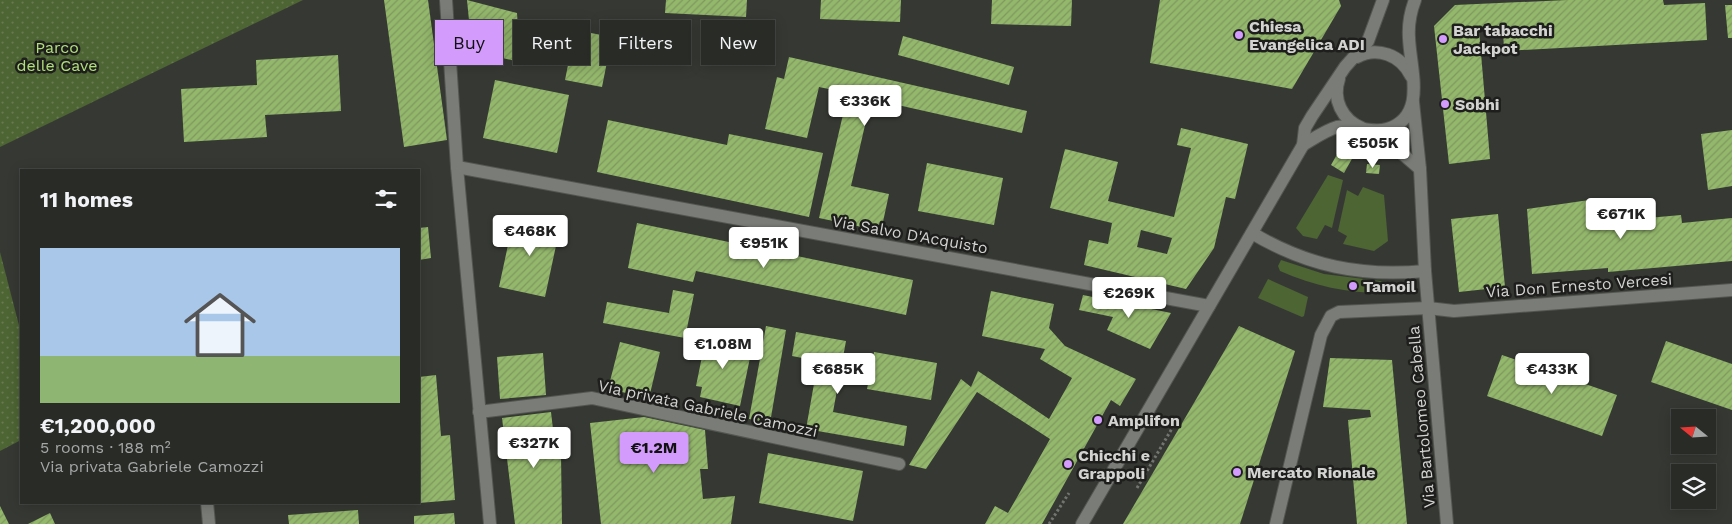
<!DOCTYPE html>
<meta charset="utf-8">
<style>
:root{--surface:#282b26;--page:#343732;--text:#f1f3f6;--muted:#a5a7a7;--line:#444743;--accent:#d39cfc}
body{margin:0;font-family:"Work Sans",sans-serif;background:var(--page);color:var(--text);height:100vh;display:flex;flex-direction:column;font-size:19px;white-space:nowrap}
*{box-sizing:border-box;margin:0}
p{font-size:16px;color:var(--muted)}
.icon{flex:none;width:28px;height:28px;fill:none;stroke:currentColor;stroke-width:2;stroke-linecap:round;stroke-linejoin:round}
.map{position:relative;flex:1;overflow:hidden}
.sheet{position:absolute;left:20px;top:169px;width:400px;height:335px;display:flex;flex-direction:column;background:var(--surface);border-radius:0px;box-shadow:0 2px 12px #0003,0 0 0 1px var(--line)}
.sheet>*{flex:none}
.hud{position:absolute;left:435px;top:20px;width:475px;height:45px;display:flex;gap:10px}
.needle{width:32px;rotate:288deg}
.controls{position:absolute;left:1671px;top:409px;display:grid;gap:10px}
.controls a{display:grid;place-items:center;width:45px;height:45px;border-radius:0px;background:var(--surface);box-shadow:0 2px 12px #0003,0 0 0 1px var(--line);font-size:25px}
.price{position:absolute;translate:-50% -42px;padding:0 11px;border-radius:5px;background:#fff;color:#222;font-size:16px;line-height:32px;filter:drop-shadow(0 1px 2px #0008)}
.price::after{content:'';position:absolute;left:50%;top:30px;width:15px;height:11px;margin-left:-8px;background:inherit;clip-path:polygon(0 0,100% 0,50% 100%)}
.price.selected{background:var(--accent);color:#111}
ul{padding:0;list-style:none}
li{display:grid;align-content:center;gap:10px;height:265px;padding:0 20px}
li span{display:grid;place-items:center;height:155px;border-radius:0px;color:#555}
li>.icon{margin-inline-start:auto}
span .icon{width:90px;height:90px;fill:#fffc;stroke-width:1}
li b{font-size:21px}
h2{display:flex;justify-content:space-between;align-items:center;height:60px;padding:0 20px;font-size:21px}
.chip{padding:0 18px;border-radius:0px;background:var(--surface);box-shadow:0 2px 12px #0003,0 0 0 1px var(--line);font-size:18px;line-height:45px}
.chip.selected{background:var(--accent);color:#111}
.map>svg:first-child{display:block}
</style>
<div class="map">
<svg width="1732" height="524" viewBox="0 0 1732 524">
<defs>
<pattern id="park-dots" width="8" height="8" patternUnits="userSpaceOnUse" patternTransform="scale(1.25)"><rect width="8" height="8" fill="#4d6433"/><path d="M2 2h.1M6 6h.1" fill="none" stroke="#667950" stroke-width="1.8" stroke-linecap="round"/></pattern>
<pattern id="building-hatch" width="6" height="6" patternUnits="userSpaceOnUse" patternTransform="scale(1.25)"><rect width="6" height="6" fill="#93b76b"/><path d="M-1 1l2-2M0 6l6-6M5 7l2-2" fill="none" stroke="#7e9960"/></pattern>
</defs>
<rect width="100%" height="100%" fill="#363933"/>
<g fill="#4d6433">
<polygon points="1328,175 1343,180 1332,228 1325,225 1317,239 1303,236 1296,228"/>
<polygon points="1363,187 1384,195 1388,241 1374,251 1343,244 1347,236 1338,231 1347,190 1358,196"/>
<path d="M1281,260l43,14 64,8v7l-4,4c-37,0 -70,-7 -104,-22l-2,-5z"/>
<polygon points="1268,279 1308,297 1304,316 1302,317 1258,298"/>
</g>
<g fill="url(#park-dots)">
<polygon points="0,0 303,0 0,147"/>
<polygon points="0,252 21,333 21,440 0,451"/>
</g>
<g fill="url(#building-hatch)" fill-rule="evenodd">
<polygon points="384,0 428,0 447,140 404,147"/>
<polygon points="467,0 517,13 520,62 472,51"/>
<polygon points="666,0 747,0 746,17 665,13"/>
<polygon points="821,0 901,0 900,22 820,19"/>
<polygon points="992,0 1072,0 1071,26 991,24"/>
<polygon points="1160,0 1339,0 1341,6 1292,89 1150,63"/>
<polygon points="1567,0 1663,0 1664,5 1705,3 1707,40 1504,51 1503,29 1479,30 1490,159 1449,164 1434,26 1455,5"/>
<polygon points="1725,5 1732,5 1732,38 1728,38"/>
<polygon points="575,30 612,37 602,87 565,80"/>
<polygon points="903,36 1014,67 1009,85 898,55"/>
<polygon points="338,55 341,111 265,115 267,137 184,142 181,89 257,85 256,60"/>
<polygon points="789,57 1027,111 1022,133 871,99 851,186 889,194 881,231 819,218 848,93 819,87 807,138 765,129 777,77 784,79"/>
<polygon points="495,80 569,95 557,153 483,138"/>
<polygon points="608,120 727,145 729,134 823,153 809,217 597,172"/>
<path d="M1181,128l67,16 -13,55 -9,-2 -12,51 -28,41 -102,-24 5,-25 19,4 4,-21 -62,-15 15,-59 53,13 -10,39 66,16 17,-69 -14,-3zM1141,230l31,8 -5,16 -30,-7z"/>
<polygon points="1732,130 1732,186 1708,190 1701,134"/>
<polygon points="1340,149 1353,157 1344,173 1331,165"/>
<polygon points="927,163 1003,178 994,225 918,211"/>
<polygon points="1367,164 1380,165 1379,174 1366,173"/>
<polygon points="1603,198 1603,222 1681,215 1682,223 1732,218 1732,261 1608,272 1608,268 1532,274 1527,209"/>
<polygon points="1498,214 1505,287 1459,292 1451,219"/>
<polygon points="514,217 560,227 545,297 499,287"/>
<polygon points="637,223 913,280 906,315 696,271 693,282 628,268"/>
<polygon points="428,227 431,258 419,260 419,228"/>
<polygon points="673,290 694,294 685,338 603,323 607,302 669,313"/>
<polygon points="991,291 1054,304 1049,328 1065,346 1136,379 1120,406 1111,400 1042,524 985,524 995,506 1008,513 1050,439 977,392 926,469 909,465 961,379 971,387 978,371 1049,419 1072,378 1040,359 1045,349 982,336"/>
<polygon points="1083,295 1171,313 1150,349 1107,330 1113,317 1079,310"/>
<polygon points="766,326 786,330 770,423 749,419"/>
<polygon points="1239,326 1295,351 1240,524 1123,524"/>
<polygon points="707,332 727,336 726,343 752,348 740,406 700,397 702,387 696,386"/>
<polygon points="796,332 846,341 833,412 907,426 904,446 806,429 818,361 792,356"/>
<polygon points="1666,341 1732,364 1732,410 1651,382"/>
<polygon points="620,342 660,352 649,398 608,389"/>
<polygon points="874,352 937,363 931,400 867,389"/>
<polygon points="543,353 546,395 500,399 497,357"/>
<polygon points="1502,355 1617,395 1602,436 1487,396"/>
<polygon points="1330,358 1392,360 1407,524 1357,524 1348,420 1371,417 1370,410 1323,407"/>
<polygon points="436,375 441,436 450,435 455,500 419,503 419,377"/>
<polygon points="551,412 556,455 561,455 562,524 515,524 502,418"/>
<polygon points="644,417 705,430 708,469 700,469 703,499 735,496 731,524 601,524 590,423"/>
<polygon points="768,453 863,471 853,521 759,503"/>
<polygon points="0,506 9,524 0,524"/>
<polygon points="358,510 359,524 289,524 288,515"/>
<polygon points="50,513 55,524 28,524"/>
<polygon points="454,513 455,524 414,524 414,516"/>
</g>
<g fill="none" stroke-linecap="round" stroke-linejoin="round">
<defs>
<path id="lane" d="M1252,233c55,33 109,44 173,38"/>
<g id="street">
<polyline points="446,0 457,167 490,524"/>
<polyline points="1413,102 1420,169 1425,271 1447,524"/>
<polyline points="1376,131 1420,169"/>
<polyline points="457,167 1209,306"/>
<polyline points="479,412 592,398 899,464"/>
<polyline points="207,502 209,524"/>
<polyline points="1276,524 1321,335 1331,316 1339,312 1428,308 1454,311 1732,290"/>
</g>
<g id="secondary">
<path d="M1357,57c20,-11 44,-2 54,19"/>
<path d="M1339,79c-7,20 3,41 23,49"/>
<path d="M1303,145c10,-6 23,-15 34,-18 16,-3 33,7 50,2 41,-12 23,-61 22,-91 -1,-14 1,-25 6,-38"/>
<polyline points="1082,524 1303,145 1305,128 1312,116 1345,67 1368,41 1383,0"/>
</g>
</defs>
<use href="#lane" stroke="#545652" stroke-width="14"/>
<use href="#street" stroke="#545652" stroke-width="14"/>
<use href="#secondary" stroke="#545652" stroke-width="14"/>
<g stroke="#737570" stroke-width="3" stroke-dasharray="2.5 2.5" stroke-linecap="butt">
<polyline points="1137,488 1177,420"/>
<polyline points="1049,524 1069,493"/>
</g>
<use href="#lane" stroke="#7a7d77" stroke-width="12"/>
<use href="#street" stroke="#7a7d77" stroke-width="12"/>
<use href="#secondary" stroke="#7a7d77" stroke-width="12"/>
</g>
<g fill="#d39cfc" stroke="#1e1f1d" stroke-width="2">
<circle cx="1239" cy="35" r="5"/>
<circle cx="1443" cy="39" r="5"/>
<circle cx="1445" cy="104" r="5"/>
<circle cx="1353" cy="286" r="5"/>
<circle cx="1098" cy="420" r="5"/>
<circle cx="1068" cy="464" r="5"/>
<circle cx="1237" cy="472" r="5"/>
</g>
<g text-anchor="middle" stroke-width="5" stroke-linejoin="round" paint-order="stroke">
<g font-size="16" font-weight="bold" fill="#d3d4d1" stroke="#1e1f1d" text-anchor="start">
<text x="1249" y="32">Chiesa<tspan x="1249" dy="18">Evangelica ADI</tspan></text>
<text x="1453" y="36">Bar tabacchi<tspan x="1453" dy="18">Jackpot</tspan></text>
<text x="1455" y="110">Sobhi</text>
<text x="1363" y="292">Tamoil</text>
<text x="1108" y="426">Amplifon</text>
<text x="1078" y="461">Chicchi e<tspan x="1078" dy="18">Grappoli</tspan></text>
<text x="1247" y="478">Mercato Rionale</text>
</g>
<g font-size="16" fill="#b1e07a" stroke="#1e1f1d">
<text x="57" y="53">Parco<tspan x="57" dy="18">delle Cave</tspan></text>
</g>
<g font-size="16" fill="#d3d4d1" stroke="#1e1f1d">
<text transform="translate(910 234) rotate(10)" y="6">Via Salvo D'Acquisto</text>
<text transform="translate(1579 285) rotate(-4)" y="6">Via Don Ernesto Vercesi</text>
<text transform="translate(708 408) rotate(12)" y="6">Via privata Gabriele Camozzi</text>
<text transform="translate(1421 417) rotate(-95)" y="6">Via Bartolomeo Cabella</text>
</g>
</g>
</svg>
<div class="controls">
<a><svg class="needle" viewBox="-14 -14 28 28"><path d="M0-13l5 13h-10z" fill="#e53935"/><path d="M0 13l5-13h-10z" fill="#a5a7a7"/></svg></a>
<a><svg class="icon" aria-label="layers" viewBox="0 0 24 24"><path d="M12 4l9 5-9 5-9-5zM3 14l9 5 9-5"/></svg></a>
</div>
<b class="price" style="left:865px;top:127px">€336K</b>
<b class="price" style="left:1373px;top:169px">€505K</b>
<b class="price" style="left:1621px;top:240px">€671K</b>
<b class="price" style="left:530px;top:257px">€468K</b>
<b class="price" style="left:764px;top:269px">€951K</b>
<b class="price" style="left:1129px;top:319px">€269K</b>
<b class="price" style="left:723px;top:370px">€1.08M</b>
<b class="price" style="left:838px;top:395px">€685K</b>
<b class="price" style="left:1552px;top:395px">€433K</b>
<b class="price" style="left:534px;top:469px">€327K</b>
<b class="price selected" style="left:654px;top:474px">€1.2M</b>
<div class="hud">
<a class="chip selected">Buy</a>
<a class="chip">Rent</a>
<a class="chip">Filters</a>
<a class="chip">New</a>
</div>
<section class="sheet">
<h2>11 homes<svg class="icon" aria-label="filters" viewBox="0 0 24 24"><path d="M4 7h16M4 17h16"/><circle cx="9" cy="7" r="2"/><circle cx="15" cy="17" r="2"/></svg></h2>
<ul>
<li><span style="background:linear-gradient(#a9c7e8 70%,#8fb573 0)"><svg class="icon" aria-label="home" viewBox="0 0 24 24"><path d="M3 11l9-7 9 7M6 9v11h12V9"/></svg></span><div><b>€1,200,000</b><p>5 rooms · 188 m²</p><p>Via privata Gabriele Camozzi</p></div></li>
</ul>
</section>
</div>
